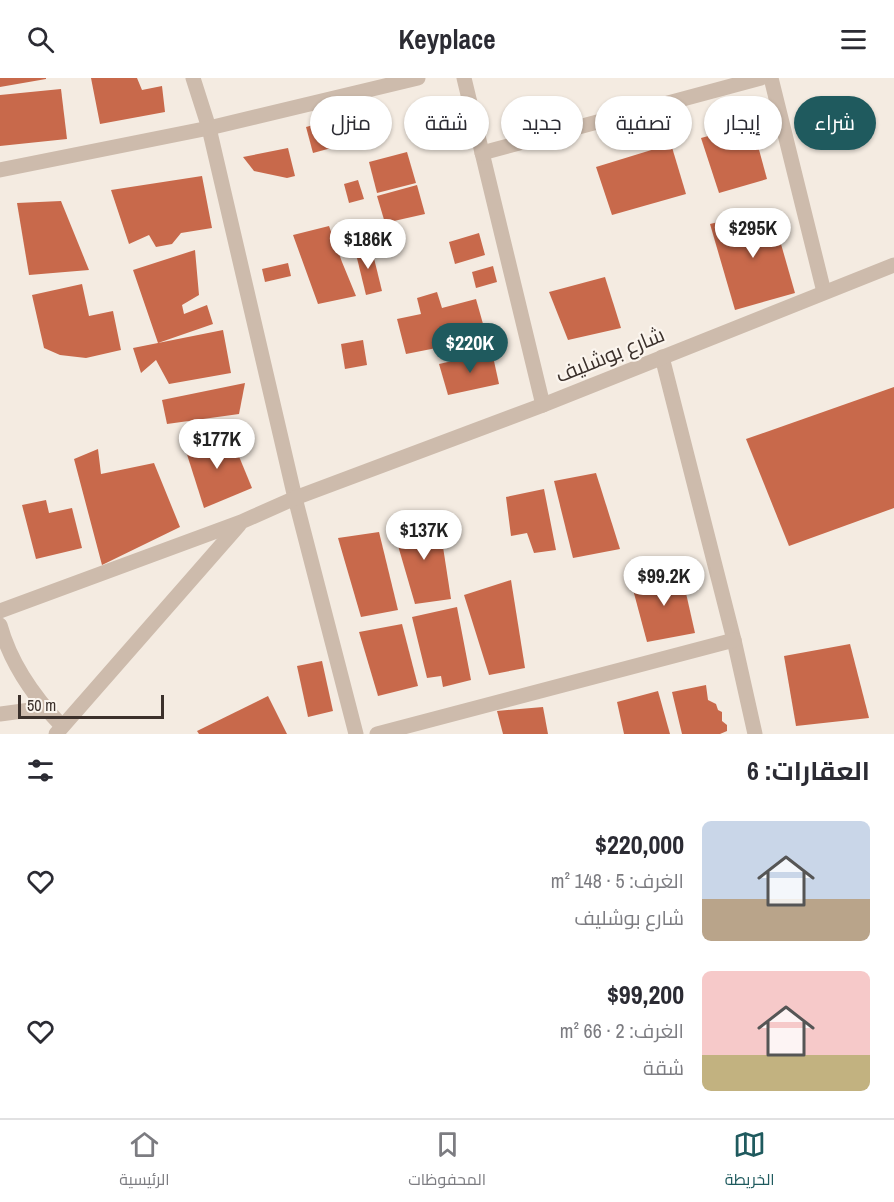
<!DOCTYPE html>
<html lang="ar">
<meta charset="utf-8">
<style>
:root{--surface:#fff;--page:#f2f2f3;--text:#2b2b33;--muted:#7c7c81;--line:#e1e1e2;--accent:#1f5a5e}
body{margin:0;font-family:"Archivo Narrow",Cairo,sans-serif;background:var(--page);color:var(--text);direction:rtl;height:100vh;display:flex;flex-direction:column;font-size:22px;white-space:nowrap}
*{box-sizing:border-box;margin:0}
p{font-size:20px;color:var(--muted)}
.icon{flex:none;width:33px;height:33px;fill:none;stroke:currentColor;stroke-width:2;stroke-linecap:round;stroke-linejoin:round}
.map{position:relative;height:656px;overflow:hidden;direction:ltr}
.details{display:flex;flex-direction:column;background:var(--surface);flex:1}
.details>*{flex:none}
.guide{position:absolute;left:18px;top:18px;width:858px;height:54px;direction:rtl;display:flex;gap:12px}
.scale{position:absolute;left:18px;bottom:15px;width:146px;box-sizing:border-box;padding-left:6px;border:3px solid #3b302b;border-top:0;font-size:16px;line-height:21px;white-space:nowrap;color:#3b302b;-webkit-text-stroke:4px #fbf5ee;paint-order:stroke}
.price{position:absolute;translate:-50% -51px;padding:0 14px;border-radius:21px;background:#fff;color:#222;font-size:20px;line-height:39px;filter:drop-shadow(0 2px 3px #0008)}
.price::after{content:'';position:absolute;left:50%;top:36px;width:18px;height:14px;margin-left:-9px;background:inherit;clip-path:polygon(0 0,100% 0,50% 100%)}
.price.selected{background:var(--accent);color:#fff}
ul{padding:0;list-style:none}
li{display:flex;align-items:center;gap:18px;height:150px;padding:0 24px}
li span{display:grid;place-items:center;flex:none;width:168px;height:120px;border-radius:9px;color:#555}
li>.icon{margin-inline-start:auto}
span .icon{width:72px;height:72px;fill:#fffc;stroke-width:1}
li b{font-size:26px}
h2{display:flex;justify-content:space-between;align-items:center;height:72px;padding:0 24px;font-size:26px}
.tag{padding:0 21px;border-radius:27px;background:var(--surface);box-shadow:0 2px 4px #0004;font-size:21px;line-height:54px}
.tag.selected{background:var(--accent);color:#fff}
header{display:flex;justify-content:space-between;align-items:center;height:78px;padding:0 24px;background:var(--surface);font-size:27px;font-weight:800}
.dock{display:flex;justify-content:space-around;align-items:center;height:84px;border-top:2px solid var(--line);background:var(--surface);font-size:16px;color:var(--muted)}
.dock a{display:grid;justify-items:center;gap:3px}
.dock .selected{color:var(--accent)}
.map>svg:first-child{display:block}
</style>
<header><svg class="icon" aria-label="menu" viewBox="0 0 24 24"><path d="M4 6h16M4 12h16M4 18h16"/></svg>Keyplace<svg class="icon" aria-label="search" viewBox="0 0 24 24"><circle cx="10" cy="10" r="6"/><path d="M15 15l6 6"/></svg></header>
<div class="map">
<svg width="894" height="656" viewBox="0 0 894 656">
<rect width="100%" height="100%" fill="#f4ebe1"/>
<g fill="#c8694b">
<polygon points="0,0 46,0 46,1 0,9"/>
<polygon points="91,0 137,0 142,12 162,8 165,34 100,46"/>
<polygon points="61,11 67,61 0,68 0,17"/>
<polygon points="339,40 346,66 313,75 306,49"/>
<polygon points="752,46 767,101 719,115 701,60"/>
<polygon points="671,66 686,116 612,137 596,89"/>
<polygon points="288,70 295,98 287,100 254,93 243,79"/>
<polygon points="407,74 416,105 377,115 369,84"/>
<polygon points="202,98 212,150 181,155 172,166 156,169 149,157 129,166 111,112"/>
<polygon points="358,102 364,121 349,125 344,106"/>
<polygon points="417,107 425,136 385,145 377,118"/>
<polygon points="61,123 89,192 29,197 17,125"/>
<polygon points="771,131 795,215 735,232 710,146"/>
<polygon points="329,148 342,184 356,218 318,226 293,157"/>
<polygon points="479,155 485,177 455,186 449,164"/>
<polygon points="371,168 382,213 366,217 355,172"/>
<polygon points="195,172 199,217 182,227 184,236 207,227 213,246 158,265 223,252 231,295 169,306 156,282 141,295 133,270 158,265 133,192"/>
<polygon points="288,185 291,198 265,204 262,191"/>
<polygon points="493,188 497,204 476,210 472,194"/>
<polygon points="605,199 621,250 568,262 549,214"/>
<polygon points="82,206 89,238 113,233 121,272 86,280 60,277 44,270 32,217"/>
<polygon points="437,214 442,230 476,221 487,260 406,276 397,241 421,236 417,220"/>
<polygon points="363,262 367,287 345,291 341,266"/>
<polygon points="492,274 499,306 448,317 439,286"/>
<polygon points="245,305 239,336 167,346 162,322"/>
<polygon points="894,309 894,430 789,468 746,361"/>
<polygon points="231,359 252,410 204,430 184,367"/>
<polygon points="98,371 101,396 154,385 180,449 102,487 74,381"/>
<polygon points="596,395 620,471 573,480 554,403"/>
<polygon points="544,411 556,472 534,475 527,455 511,458 506,419"/>
<polygon points="46,422 49,435 72,430 82,470 36,481 22,427"/>
<polygon points="439,443 451,521 415,526 392,447"/>
<polygon points="379,454 398,532 361,539 338,460"/>
<polygon points="681,493 695,555 647,564 631,504"/>
<polygon points="511,502 525,590 489,597 464,517"/>
<polygon points="457,529 471,602 443,609 441,598 427,600 412,539"/>
<polygon points="402,546 418,608 378,618 359,554"/>
<polygon points="850,566 869,640 796,648 784,578"/>
<polygon points="322,583 333,633 308,639 297,588"/>
<polygon points="706,607 708,622 716,626 718,632 722,634 722,643 727,647 727,653 720,656 682,656 672,614"/>
<polygon points="658,613 670,656 624,656 617,624"/>
<polygon points="268,618 287,656 199,656 197,653"/>
<polygon points="543,629 548,656 503,656 497,633"/>
</g>
<g fill="none" stroke-linecap="round" stroke-linejoin="round">
<g stroke="#cdbbac" stroke-width="15">
<polyline points="193,0 209,50 295,420 356,656"/>
<polyline points="464,0 543,327"/>
<polyline points="771,0 824,214"/>
<polyline points="482,75 761,0"/>
<polyline points="0,92 209,50 418,0"/>
<polyline points="662,279 734,562 755,656"/>
<polyline points="0,533 241,444 295,420 543,327 894,187"/>
<path d="M0,547c11,40 34,72 62,101"/>
<polyline points="0,636 45,630"/>
<polyline points="56,656 239,447"/>
<polyline points="377,656 734,562"/>
</g>
</g>
<g text-anchor="middle" stroke-width="4.5" stroke-linejoin="round" paint-order="stroke">
<g font-size="21" fill="#3b302b" stroke="#fbf5ee">
<text transform="translate(610 277) rotate(-22)" y="7">شارع بوشليف</text>
</g>
</g>
</svg>
<div class="scale">50 m</div>
<b class="price" style="left:753px;top:181px">$295K</b>
<b class="price" style="left:368px;top:192px">$186K</b>
<b class="price selected" style="left:470px;top:296px">$220K</b>
<b class="price" style="left:217px;top:392px">$177K</b>
<b class="price" style="left:424px;top:483px">$137K</b>
<b class="price" style="left:664px;top:529px">$99.2K</b>
<div class="guide">
<a class="tag selected">شراء</a>
<a class="tag">إيجار</a>
<a class="tag">تصفية</a>
<a class="tag">جديد</a>
<a class="tag">شقة</a>
<a class="tag">منزل</a>
</div>
</div>
<section class="details">
<h2>العقارات: 6<svg class="icon" aria-label="filters" viewBox="0 0 24 24"><path d="M4 7h16M4 17h16"/><circle cx="9" cy="7" r="2"/><circle cx="15" cy="17" r="2"/></svg></h2>
<ul>
<li><span style="background:linear-gradient(#c9d6e8 65%,#b9a48a 0)"><svg class="icon" aria-label="home" viewBox="0 0 24 24"><path d="M3 11l9-7 9 7M6 9v11h12V9"/></svg></span><div><b>$220,000</b><p>الغرف: 5 · 148 m²</p><p>شارع بوشليف</p></div><svg class="icon" aria-label="heart" viewBox="0 0 24 24"><path d="M12 20l-8-8c-3-5 5-10 8-4 3-6 11-1 8 4z"/></svg></li>
<li><span style="background:linear-gradient(#f6c9c9 70%,#c2b280 0)"><svg class="icon" aria-label="home" viewBox="0 0 24 24"><path d="M3 11l9-7 9 7M6 9v11h12V9"/></svg></span><div><b>$99,200</b><p>الغرف: 2 · 66 m²</p><p>شقة</p></div><svg class="icon" aria-label="heart" viewBox="0 0 24 24"><path d="M12 20l-8-8c-3-5 5-10 8-4 3-6 11-1 8 4z"/></svg></li>
</ul>
</section>
<nav class="dock">
<a class="selected"><svg class="icon" aria-label="map" viewBox="0 0 24 24"><path d="M3 6l6-2 6 2 6-2v14l-6 2-6-2-6 2zM9 4v14M15 6v14"/></svg>الخريطة</a>
<a><svg class="icon" aria-label="saved" viewBox="0 0 24 24"><path d="M7 4h10v16l-5-4-5 4z"/></svg>المحفوظات</a>
<a><svg class="icon" aria-label="home" viewBox="0 0 24 24"><path d="M3 11l9-7 9 7M6 9v11h12V9"/></svg>الرئيسية</a>
</nav>
